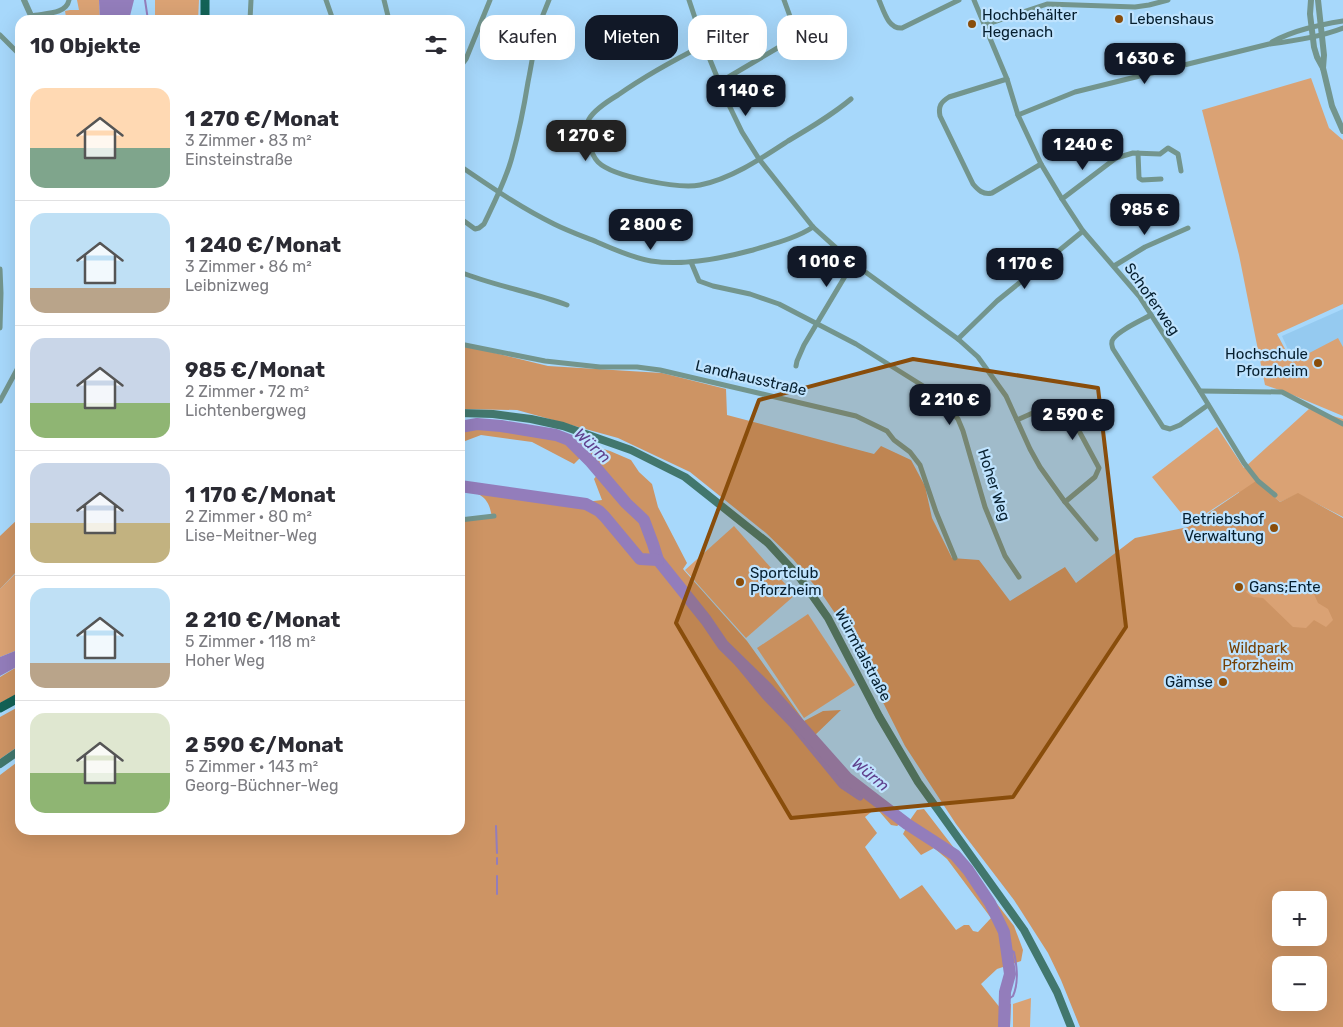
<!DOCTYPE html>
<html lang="de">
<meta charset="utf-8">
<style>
:root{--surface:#fff;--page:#f7f7f7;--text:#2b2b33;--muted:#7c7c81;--line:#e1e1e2;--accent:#111827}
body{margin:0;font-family:Rubik,sans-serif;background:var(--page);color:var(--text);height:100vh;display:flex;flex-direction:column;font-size:19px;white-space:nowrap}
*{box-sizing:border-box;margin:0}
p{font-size:16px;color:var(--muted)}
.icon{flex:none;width:28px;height:28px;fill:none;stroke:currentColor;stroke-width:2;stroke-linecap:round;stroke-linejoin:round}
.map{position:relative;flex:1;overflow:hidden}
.side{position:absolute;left:15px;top:15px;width:450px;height:820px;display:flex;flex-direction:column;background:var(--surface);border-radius:15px;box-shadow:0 5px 20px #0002}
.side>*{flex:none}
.top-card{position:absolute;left:480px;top:15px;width:475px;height:45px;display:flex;gap:10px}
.fabs{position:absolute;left:1272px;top:891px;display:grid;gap:10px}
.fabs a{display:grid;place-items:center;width:55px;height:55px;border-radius:10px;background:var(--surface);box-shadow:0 5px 20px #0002;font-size:25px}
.price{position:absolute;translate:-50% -42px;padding:0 11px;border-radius:10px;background:var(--accent);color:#fff;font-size:16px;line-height:32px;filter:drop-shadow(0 1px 2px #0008)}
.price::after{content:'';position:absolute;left:50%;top:30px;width:15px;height:11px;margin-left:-8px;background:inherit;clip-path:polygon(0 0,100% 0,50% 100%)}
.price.current{background:#222;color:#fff}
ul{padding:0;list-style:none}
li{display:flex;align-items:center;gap:15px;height:125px;padding:0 15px}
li+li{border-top:1px solid var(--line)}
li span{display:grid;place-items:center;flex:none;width:140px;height:100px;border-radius:15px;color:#555}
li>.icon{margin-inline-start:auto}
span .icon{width:60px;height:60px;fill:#fffc;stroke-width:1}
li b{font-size:21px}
h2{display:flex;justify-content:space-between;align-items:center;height:60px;padding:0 15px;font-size:21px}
.chip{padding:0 18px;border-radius:15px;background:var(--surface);box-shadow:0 5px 20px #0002;font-size:18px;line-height:45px}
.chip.current{background:var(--accent);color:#fff}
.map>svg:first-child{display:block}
</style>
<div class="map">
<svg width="1343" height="1027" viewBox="0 0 1343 1027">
<rect width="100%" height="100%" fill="#a7d8fb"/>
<polygon fill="#95caf0" points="1343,309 1343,394 1306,390 1282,336"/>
<g fill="#daa274">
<polygon points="77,0 99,0 100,20 53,20 66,17 65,11 70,10 79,10"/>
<polygon points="155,0 199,0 198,20 155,20"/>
<polygon points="1311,78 1329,128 1343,140 1343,304 1277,334 1292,362 1338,338 1343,347 1343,416 1288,393 1265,385 1239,255 1202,110"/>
<polygon points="1309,409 1343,419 1343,517 1298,494 1280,502 1256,481 1279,505 1343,520 1343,898 1258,814 1239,492 1190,524 1152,477 1217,427 1244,468"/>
<polygon points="734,526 795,595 746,638 685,570"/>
<polygon points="20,569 20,649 0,657 0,589"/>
<polygon points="808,614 855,685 804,718 757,648"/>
<polygon points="1031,998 1030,1027 1013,1027 1013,1004"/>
</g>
<g fill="#cd9464" fill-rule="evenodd">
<path d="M460,346l27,5 61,15 114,7 64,16 1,26 147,39 7,-8 30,14 14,26 7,32 20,40 27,2 31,41 55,-34 11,16 59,-45 53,-11 68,-46 24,21 18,-9 45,25v509h-263l-19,-47 -13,-27 -34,-53 -58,-76 -51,-78 -58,-115 -23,-34 -31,-38 -27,-26 -76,-61 -72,-34 -101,-28 -57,-1zM1263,580l9,6 7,9 34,-3 5,11 10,6 5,11 -7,7 -12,-7 -8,8 -13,-1 -30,-29 -10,-1 -7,-5 7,-9zM1281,900h38v38h-38zM1281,965h38v37h-38z"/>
<polygon points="475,426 507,429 551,436 565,441 582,456 574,464 532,442 481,435 460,443 460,433"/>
<path d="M580,442l30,9 21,9 8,12 13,12 6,23 29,56 -4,6 64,72 57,80 19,-10 18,-1 -28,27 29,32 62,52 -7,5 -6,-1 -13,-15 -3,-1 -10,8 12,16 -12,14 35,52 22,-14 34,45 8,-5h5l4,6 5,1 13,-14 -44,-59 -13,-11 -13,7 -18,-21 7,-14 7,-10 7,-1 90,117 9,24 -2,11 -24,8 -16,15 20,25 6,-5h4l-1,23h-1010v-252l20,-15v70h440v-309l32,-4c-1,-4 -2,-11 -5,-15 -5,-9 -16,-11 -25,-10l-2,17v-26l4,-1 122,20 16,-2 -8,-21 7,-9 -21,-24z"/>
<polygon points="20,517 20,568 0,589 0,536"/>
<polygon points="20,665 20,693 0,703 0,677"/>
<polygon points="20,706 20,745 0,759 0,717"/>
</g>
<g fill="#937dbb">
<polygon points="99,0 134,0 129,20 100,20"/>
<polygon points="20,649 20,665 0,676 0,657"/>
</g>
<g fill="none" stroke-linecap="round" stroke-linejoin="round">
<g stroke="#937dbb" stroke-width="2">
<polyline points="145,0 148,20"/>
<polyline points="496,826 497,853"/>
<polyline points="497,858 497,864"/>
<polyline points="497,876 497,894"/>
<path d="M1005,998h5l3,-2c6,-14 4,-29 1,-44l-8,-5"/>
</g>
<polyline stroke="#937dbb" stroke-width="7" points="723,645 765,696 792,724 842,785 860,797"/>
<g stroke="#937dbb" stroke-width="12">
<polyline points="460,427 477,424 501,426 556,435 569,440 591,462 626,503 644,520 653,544 658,560 706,620 723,645 767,688 847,778 907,824 955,855 968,870 990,903 1004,932 1010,974 1005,992 1004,1027"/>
<polyline points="460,486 586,504 599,511 605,517 640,559 658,560"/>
</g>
<g stroke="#73958d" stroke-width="5">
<polyline points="326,0 333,20"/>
<polyline points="384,0 389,20"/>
<polyline points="689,0 704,45 726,99 742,132 759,159 813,227 853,263 958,339 978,357 1006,396 1030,449 1040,467 1065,502 1096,539"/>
<path d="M879,0c5,11 9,29 23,28l57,-28"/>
<polyline points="974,0 1007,79 1018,115 1041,164 1062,199 1083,231 1139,296 1200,391 1244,463 1258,481 1275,495"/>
<path d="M31,16c13,-3 35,-1 38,-16"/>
<polyline points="250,20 251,0"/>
<polyline points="985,25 1047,4 1135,7 1149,5 1168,0"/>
<polyline points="0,35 20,55"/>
<path d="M1272,42c22,-12 47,-17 71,-21"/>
<path d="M704,45c-30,15 -59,31 -86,50 -10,6 -23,14 -29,24 -4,7 -3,15 -1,22 2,7 5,16 10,21 15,15 81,27 102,23 31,-6 62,-27 88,-44 22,-13 44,-26 63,-42"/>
<polyline points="460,67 466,59 490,0"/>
<path d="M1007,79l-58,18c-8,5 -11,9 -9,19l33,68c5,6 10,11 19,9l49,-29"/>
<polyline points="720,82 791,40 795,35 795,30 784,0"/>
<path d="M1018,115l57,-23 194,-48c25,-3 51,-7 74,-16"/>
<polyline points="1138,153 1139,178 1142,180 1161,179"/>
<path d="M460,166c31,21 61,42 94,58 14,7 28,12 43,18 16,7 36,16 54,19 33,5 69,-2 102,-11 19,-6 44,-12 60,-23"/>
<polyline points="1062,199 1116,158 1133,153 1160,154 1168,148 1178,154 1181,171"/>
<path d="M464,221l11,8 4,-1 5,-4c10,-21 22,-44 28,-67 7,-25 12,-50 16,-75 6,-30 8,-54 21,-82"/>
<polyline points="691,262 699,281 713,286 750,294 779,304 856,344 936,394 958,419 963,431 985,507 1005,556 1019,577"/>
<polyline points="1114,266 1145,247 1188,228"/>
<polyline points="0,269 1,293 0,328"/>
<path d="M460,272c35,14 72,20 107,33"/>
<path d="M1151,315c-9,5 -36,17 -39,26 -1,4 0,5 1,8l50,78 7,2 10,-4 28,-20"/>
<polyline points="958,339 997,301 1083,231"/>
<polyline points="460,344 545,361 600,367 637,367 660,370 856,416 887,431 894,440 910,452 920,465 936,512 955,558"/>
<polyline points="796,366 797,361 804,345 853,263"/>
<polyline points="1200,391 1282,392 1343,424"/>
<polyline points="0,401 20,364"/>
<polyline points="1017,420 1055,403 1061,402 1065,405 1099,468 1095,477 1065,502"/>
<polyline points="460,520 494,516"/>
</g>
<g stroke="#73958d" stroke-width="6">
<polyline points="24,0 33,20"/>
<polyline points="1311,0 1310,14 1314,47 1317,57 1323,68 1332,106 1343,131"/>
<polyline points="1318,0 1324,55 1323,68"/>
</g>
<g stroke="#42776d" stroke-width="8">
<polyline points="460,413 493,414 531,419 563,426 631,450 685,477 768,543 800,578 828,618 879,716 918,782 1024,930 1057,992 1071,1027"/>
<polyline points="0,764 20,750"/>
</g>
<g stroke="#136256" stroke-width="9">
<polyline points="205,0 205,20"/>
<polyline points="0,708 20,697"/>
</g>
</g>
<path fill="#894d0b" fill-opacity="0.2" stroke="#894d0b" stroke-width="4" stroke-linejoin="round" d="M913,359l185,29 28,239 -113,170 -222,21 -115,-195 83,-223z"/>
<g fill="#894d0b" stroke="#bfe3fe" stroke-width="2">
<circle cx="1119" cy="19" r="5"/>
<circle cx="972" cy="24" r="5"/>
<circle cx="1318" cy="363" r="5"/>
<circle cx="1274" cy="528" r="5"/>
<circle cx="740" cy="582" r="5"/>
<circle cx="1239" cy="587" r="5"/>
<circle cx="1223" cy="682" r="5"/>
</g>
<g text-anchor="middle" stroke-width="4.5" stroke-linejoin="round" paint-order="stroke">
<g font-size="15" fill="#061f2f" stroke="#bfe3fe" text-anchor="start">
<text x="982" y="20">Hochbehälter<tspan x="982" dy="17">Hegenach</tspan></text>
<text x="1129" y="24">Lebenshaus</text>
<text x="1308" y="359" text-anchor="end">Hochschule<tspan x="1308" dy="17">Pforzheim</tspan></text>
<text x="1264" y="524" text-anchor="end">Betriebshof<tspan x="1264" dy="17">Verwaltung</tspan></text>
<text x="750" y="578">Sportclub<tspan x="750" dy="17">Pforzheim</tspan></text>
<text x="1249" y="592">Gans;Ente</text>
<text x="1213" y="687" text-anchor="end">Gämse</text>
</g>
<g font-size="15" fill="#061f2f" stroke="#bfe3fe">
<text transform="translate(1152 299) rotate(55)" y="5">Schoferweg</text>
<text transform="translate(751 378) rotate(13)" y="5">Landhausstraße</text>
<text transform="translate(994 485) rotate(72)" y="5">Hoher Weg</text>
<text transform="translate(863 655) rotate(62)" y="5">Würmtalstraße</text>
</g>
<g font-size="15" fill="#764004" stroke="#bfe3fe">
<text x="1258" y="653">Wildpark<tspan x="1258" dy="17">Pforzheim</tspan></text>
</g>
<g font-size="16" font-style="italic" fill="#60418e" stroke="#bfe3fe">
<text transform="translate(593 445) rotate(43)" y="6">Würm</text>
<text transform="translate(871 774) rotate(40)" y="6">Würm</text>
</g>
</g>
</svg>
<div class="fabs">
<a>+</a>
<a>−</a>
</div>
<b class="price" style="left:1145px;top:85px">1 630 €</b>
<b class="price" style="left:746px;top:117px">1 140 €</b>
<b class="price current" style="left:586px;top:162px">1 270 €</b>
<b class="price" style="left:1083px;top:171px">1 240 €</b>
<b class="price" style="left:1145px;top:236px">985 €</b>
<b class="price" style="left:651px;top:251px">2 800 €</b>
<b class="price" style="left:827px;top:288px">1 010 €</b>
<b class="price" style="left:1025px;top:290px">1 170 €</b>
<b class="price" style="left:950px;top:426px">2 210 €</b>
<b class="price" style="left:1073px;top:441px">2 590 €</b>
<div class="top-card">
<a class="chip">Kaufen</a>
<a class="chip current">Mieten</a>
<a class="chip">Filter</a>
<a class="chip">Neu</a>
</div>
<section class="side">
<h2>10 Objekte<svg class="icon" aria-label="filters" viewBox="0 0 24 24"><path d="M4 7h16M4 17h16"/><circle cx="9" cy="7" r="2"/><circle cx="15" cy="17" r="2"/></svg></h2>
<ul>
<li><span style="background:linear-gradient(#ffd9b3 60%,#7fa58c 0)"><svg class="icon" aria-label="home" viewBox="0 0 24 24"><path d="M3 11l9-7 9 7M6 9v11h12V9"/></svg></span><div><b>1 270 €/Monat</b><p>3 Zimmer · 83 m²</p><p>Einsteinstraße</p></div></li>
<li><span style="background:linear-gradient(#bfe0f5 75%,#b9a48a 0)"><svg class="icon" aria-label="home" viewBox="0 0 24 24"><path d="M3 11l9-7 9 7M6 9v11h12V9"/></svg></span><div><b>1 240 €/Monat</b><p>3 Zimmer · 86 m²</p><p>Leibnizweg</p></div></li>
<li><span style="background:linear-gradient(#c9d6e8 65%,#8fb573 0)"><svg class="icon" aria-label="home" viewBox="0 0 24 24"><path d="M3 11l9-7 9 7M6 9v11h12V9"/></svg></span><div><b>985 €/Monat</b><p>2 Zimmer · 72 m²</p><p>Lichtenbergweg</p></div></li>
<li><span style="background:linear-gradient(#c9d6e8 60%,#c2b280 0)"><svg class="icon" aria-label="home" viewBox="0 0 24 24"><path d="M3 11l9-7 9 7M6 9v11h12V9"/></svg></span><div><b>1 170 €/Monat</b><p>2 Zimmer · 80 m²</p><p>Lise-Meitner-Weg</p></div></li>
<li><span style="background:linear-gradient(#bfe0f5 75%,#b9a48a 0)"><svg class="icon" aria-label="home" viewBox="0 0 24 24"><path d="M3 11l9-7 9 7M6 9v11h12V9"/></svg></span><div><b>2 210 €/Monat</b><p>5 Zimmer · 118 m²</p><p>Hoher Weg</p></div></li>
<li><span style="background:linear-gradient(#dfe7d0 60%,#8fb573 0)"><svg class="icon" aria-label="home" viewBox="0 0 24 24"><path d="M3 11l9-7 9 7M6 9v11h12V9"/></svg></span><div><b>2 590 €/Monat</b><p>5 Zimmer · 143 m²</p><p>Georg-Büchner-Weg</p></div></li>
</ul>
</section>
</div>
